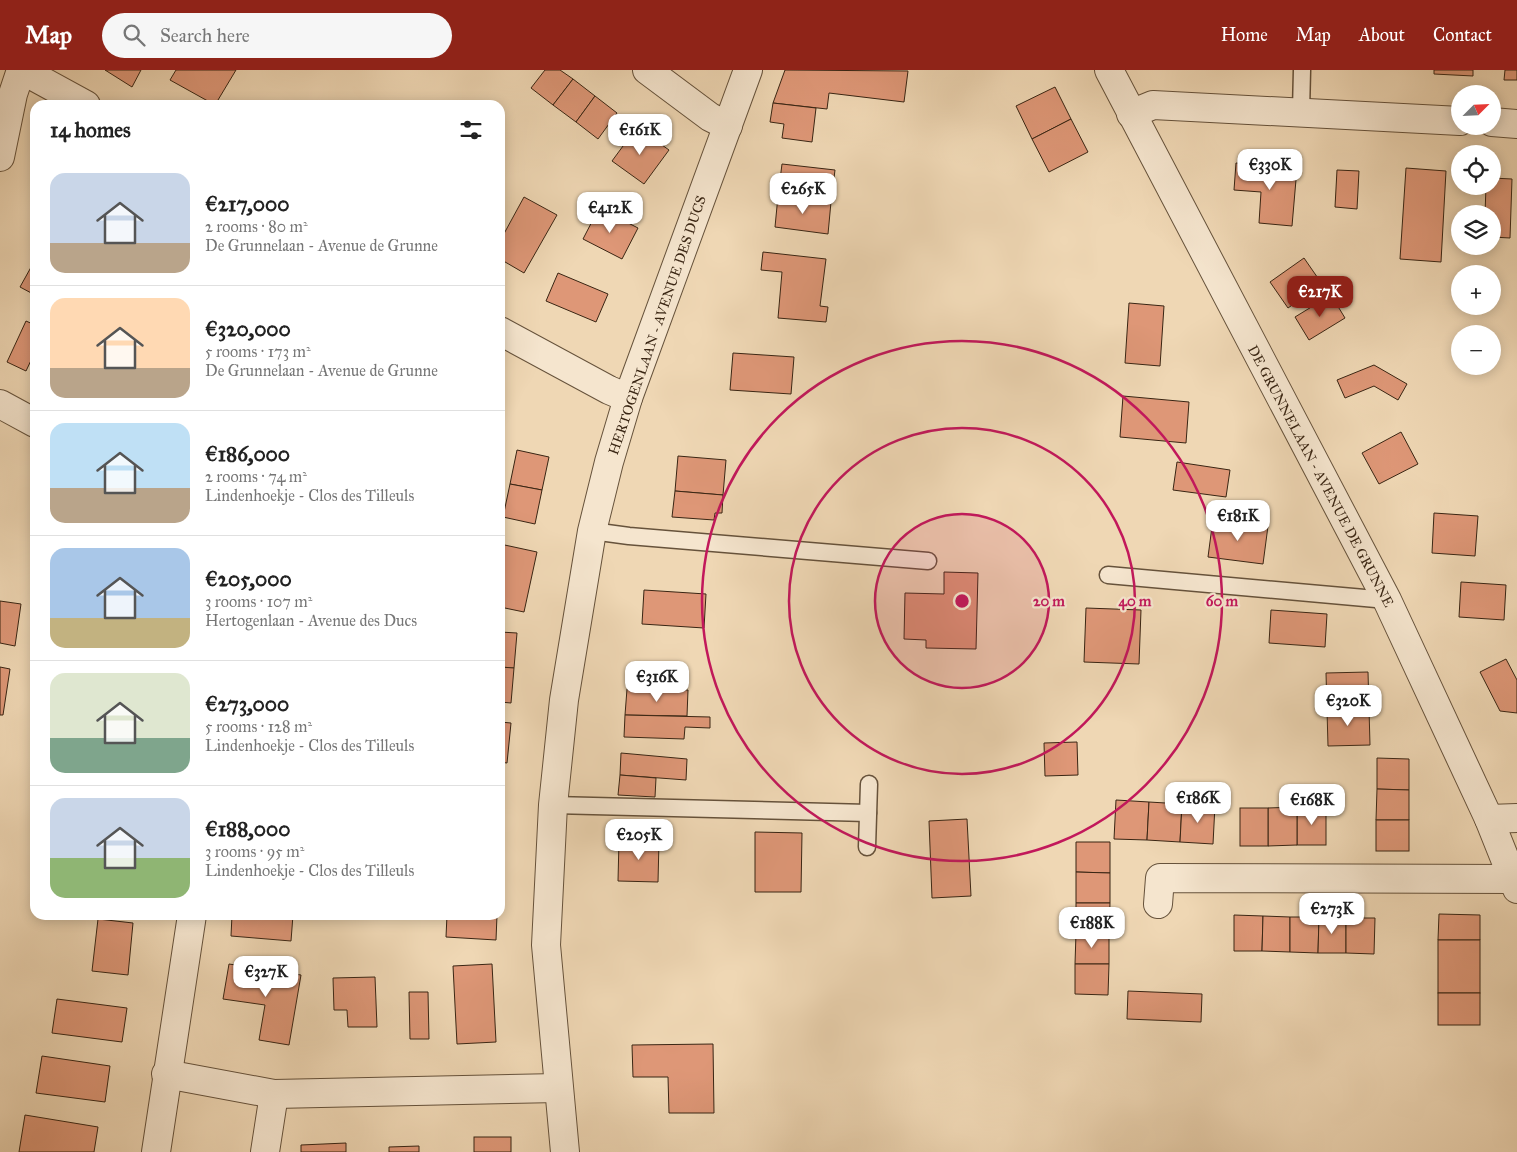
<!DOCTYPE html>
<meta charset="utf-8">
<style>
:root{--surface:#fff;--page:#f6f6f6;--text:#222;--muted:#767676;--line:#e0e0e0;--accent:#8f2418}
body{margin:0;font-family:"IM FELL Great Primer",serif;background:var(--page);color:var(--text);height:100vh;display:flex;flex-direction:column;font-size:19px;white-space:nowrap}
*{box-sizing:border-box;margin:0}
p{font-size:16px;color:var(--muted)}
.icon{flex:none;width:28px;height:28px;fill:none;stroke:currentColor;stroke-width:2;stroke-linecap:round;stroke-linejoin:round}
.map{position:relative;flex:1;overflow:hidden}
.side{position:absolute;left:30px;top:30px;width:475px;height:820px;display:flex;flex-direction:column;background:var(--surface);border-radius:15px;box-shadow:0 2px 12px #0003}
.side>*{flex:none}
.needle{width:32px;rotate:66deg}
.controls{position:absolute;left:1451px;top:15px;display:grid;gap:10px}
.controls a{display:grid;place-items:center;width:50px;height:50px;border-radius:50%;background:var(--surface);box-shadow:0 2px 12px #0003;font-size:25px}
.price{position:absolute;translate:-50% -42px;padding:0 11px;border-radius:10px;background:#fff;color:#222;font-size:16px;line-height:32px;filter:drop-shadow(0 1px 2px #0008)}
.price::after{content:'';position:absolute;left:50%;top:30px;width:15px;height:11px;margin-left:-8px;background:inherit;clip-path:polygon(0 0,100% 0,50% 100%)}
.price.current{background:var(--accent);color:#fff}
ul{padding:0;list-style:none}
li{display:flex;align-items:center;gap:15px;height:125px;padding:0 20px}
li+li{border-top:1px solid var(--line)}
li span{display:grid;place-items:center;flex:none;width:140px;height:100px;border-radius:15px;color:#555}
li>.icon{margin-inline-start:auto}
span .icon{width:60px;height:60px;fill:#fffc;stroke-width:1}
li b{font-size:21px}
h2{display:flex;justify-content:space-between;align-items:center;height:60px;padding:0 20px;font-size:21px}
header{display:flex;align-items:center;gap:30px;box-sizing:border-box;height:70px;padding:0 25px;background:var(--accent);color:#fff}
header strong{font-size:24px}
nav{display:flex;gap:28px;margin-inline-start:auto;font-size:18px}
.search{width:350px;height:45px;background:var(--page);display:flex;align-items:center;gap:12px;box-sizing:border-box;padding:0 18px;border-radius:28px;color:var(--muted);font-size:19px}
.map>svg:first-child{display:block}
</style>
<header>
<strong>Map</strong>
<div class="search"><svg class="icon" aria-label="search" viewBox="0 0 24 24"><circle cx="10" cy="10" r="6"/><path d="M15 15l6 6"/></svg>Search here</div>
<nav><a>Home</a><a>Map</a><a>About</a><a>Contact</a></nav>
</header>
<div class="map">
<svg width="1517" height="1082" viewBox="0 0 1517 1082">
<rect width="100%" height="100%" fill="#efd7b4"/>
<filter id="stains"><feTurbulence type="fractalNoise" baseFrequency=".004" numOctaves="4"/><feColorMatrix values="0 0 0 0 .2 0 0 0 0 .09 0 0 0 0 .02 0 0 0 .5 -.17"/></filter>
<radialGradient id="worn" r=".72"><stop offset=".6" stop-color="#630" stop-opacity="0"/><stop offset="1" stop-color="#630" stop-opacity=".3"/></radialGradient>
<g fill="#de9777" stroke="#392513">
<polygon points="105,0 141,0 132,17"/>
<polygon points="176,0 236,0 215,35 170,10"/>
<polygon points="545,0 560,0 573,9 553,35 531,18"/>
<polygon points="785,0 908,1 904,32 829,23 827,39 773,33"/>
<polygon points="1434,0 1473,0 1473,6 1434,4"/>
<polygon points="1505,0 1517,0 1517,10 1504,10"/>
<polygon points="573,9 595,26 576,52 553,35"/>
<polygon points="1055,17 1071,49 1032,69 1016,36"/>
<polygon points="595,26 617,43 598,69 576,52"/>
<polygon points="773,33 816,38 812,72 782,68 784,54 770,52"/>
<polygon points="1071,49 1088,82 1049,102 1032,69"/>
<polygon points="637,57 669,80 644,114 612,91"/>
<polygon points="1236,93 1297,98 1292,156 1259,153 1261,122 1234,120"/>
<polygon points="782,94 835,100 831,132 778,126"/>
<polygon points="1406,98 1446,101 1441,192 1400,189"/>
<polygon points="1337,100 1359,101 1357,139 1335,137"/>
<polygon points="1492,108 1512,109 1510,168 1492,167 1492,144 1485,144 1486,116 1492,116"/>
<polygon points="778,126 831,132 828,164 775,157"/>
<polygon points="524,127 557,145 524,203 500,189 500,171"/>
<polygon points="599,138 638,158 622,189 583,169"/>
<polygon points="763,182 826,189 820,236 828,237 826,252 778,248 782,202 761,200"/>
<polygon points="1304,188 1322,214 1288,238 1270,212"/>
<polygon points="35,190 35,225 20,217"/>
<polygon points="558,203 608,224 596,252 546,231"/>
<polygon points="1331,225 1345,248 1309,270 1295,247"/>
<polygon points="1129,233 1164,236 1160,296 1125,293"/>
<polygon points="26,251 35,255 35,282 26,301 7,292"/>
<polygon points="733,283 794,287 791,324 730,320"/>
<polygon points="1374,295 1407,314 1398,330 1374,316 1345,328 1337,310"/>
<polygon points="1123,326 1189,332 1186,373 1120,367"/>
<polygon points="1401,362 1418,394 1379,414 1362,383"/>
<polygon points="517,380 549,387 542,420 510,414"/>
<polygon points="678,386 726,390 723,425 675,421"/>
<polygon points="1177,392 1230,400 1226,427 1173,420"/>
<polygon points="510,414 542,420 535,454 503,447"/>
<polygon points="675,421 723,425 722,443 715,443 714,450 672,447"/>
<polygon points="1434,443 1478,446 1475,486 1432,483"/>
<polygon points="1213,449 1268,456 1263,494 1208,487"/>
<polygon points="500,474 537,482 524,542 500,537"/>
<polygon points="944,502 978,503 976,579 926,578 926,570 904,569 905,523 944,524"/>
<polygon points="1461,512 1506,515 1504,550 1459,547"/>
<polygon points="644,520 706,524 704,558 642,554"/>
<polygon points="0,531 21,534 15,576 0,573"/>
<polygon points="1086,538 1141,540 1139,594 1084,592"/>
<polygon points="1271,540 1327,544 1325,577 1269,573"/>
<polygon points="500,562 517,563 514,598 500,597"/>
<polygon points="1506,589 1517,610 1517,643 1500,641 1480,602"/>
<polygon points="0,597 10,599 3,645 0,645"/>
<polygon points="500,597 514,598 511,633 500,632"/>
<polygon points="1368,602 1369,639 1327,640 1326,603"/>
<polygon points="627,619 688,620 687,646 625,645"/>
<polygon points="1369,639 1370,675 1328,676 1327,640"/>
<polygon points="625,645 710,647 710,658 685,657 684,669 624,667"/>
<polygon points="500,652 511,653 507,693 500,692"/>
<polygon points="1077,672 1078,705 1045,706 1044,673"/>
<polygon points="621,683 687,689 686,710 620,705"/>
<polygon points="1377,688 1409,689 1409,720 1377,719"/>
<polygon points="620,705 656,708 655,727 618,725"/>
<polygon points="1377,719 1409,720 1409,750 1376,750"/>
<polygon points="1116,730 1149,732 1147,770 1114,769"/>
<polygon points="1149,732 1182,734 1180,772 1147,770"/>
<polygon points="1182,734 1215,735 1213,774 1180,772"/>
<rect x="1297" y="737" width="29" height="38"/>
<polygon points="1297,737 1297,775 1268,776 1268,738"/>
<rect x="1240" y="738" width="28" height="38"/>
<polygon points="967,749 971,826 932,828 929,751"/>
<rect x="1376" y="750" width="33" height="31"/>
<polygon points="755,762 802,763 801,822 755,822"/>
<polygon points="619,770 659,771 658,812 618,811"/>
<polygon points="1076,772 1110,772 1110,803 1076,802"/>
<polygon points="1076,802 1110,803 1110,833 1076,833"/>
<polygon points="1076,833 1110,833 1109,864 1076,863"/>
<polygon points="1439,844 1480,845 1480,870 1438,870"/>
<polygon points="232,845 293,845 291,871 231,866"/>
<polygon points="447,845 497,845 496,870 446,867"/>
<polygon points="1234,845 1263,846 1262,881 1234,881"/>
<polygon points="1263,846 1290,847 1290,882 1262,881"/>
<polygon points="1290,847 1319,847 1318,883 1290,882"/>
<polygon points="1319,847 1346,848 1346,883 1318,883"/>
<polygon points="1346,848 1375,848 1374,884 1346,883"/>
<polygon points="98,849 133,853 128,905 92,901"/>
<polygon points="1076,863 1109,864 1109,894 1075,894"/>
<rect x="1438" y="870" width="42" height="53"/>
<polygon points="229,894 301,905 289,975 259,970 265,935 223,929"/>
<polygon points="492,894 496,972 457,974 453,896"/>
<polygon points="1075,894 1109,894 1108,925 1075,924"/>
<polygon points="375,907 377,957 348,957 347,940 334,940 333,908"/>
<polygon points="1128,921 1202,924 1201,952 1127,949"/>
<polygon points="409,922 428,922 429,969 410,969"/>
<rect x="1438" y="923" width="42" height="32"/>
<polygon points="57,929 127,938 122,972 52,963"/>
<polygon points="713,974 714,1043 669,1043 668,1007 633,1007 632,975"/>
<polygon points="42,986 110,996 105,1032 36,1023"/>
<polygon points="25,1045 98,1057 94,1082 19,1082"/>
<rect x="474" y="1067" width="37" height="15"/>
<polygon points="346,1073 346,1082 301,1082 301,1075"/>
<polygon points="419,1076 419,1082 389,1082 389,1077"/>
</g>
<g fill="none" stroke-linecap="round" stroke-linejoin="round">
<defs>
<g id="service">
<polyline points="1301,41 1302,0"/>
<polyline points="592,461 629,466 928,491"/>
<polyline points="1108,505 1387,530"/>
<polyline points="553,735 868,743"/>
<polyline points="867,777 869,714"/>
</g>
<g id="minor">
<polyline points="22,0 86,35"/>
<polyline points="647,0 710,47 728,56"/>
<polyline points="1131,44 1153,35 1460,51"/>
<polyline points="1492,52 1517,54"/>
<polyline points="0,87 13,24 21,0"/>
<polyline points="500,261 609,320 628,328"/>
<polyline points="0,334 35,353"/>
<polyline points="1489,749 1517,748"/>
<polyline points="1158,834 1160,808 1513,809"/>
<polyline points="166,1004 274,1024 558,1018"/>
<polyline points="156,1082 192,845"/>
<polyline points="265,1082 274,1024"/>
<polyline points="565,1082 546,875 553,735 564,630 592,461 609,392 628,328 748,0"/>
</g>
<polyline id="tertiary" points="1109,0 1387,530 1489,749 1517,819"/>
</defs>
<use href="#service" stroke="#66523b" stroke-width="19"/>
<use href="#minor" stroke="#66523b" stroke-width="30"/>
<use href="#tertiary" stroke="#66523b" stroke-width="30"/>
<use href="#service" stroke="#f5e5ce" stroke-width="16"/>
<use href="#minor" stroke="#f5e5ce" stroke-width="28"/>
<use href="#tertiary" stroke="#f5e5ce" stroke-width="28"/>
</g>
<circle cx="962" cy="531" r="87" fill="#c2185b" fill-opacity=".12"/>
<g fill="none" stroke="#c2185b" stroke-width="2.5">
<circle cx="962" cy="531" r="87"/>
<circle cx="962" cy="531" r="173"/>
<circle cx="962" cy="531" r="260"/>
</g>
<g text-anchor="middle" stroke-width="4.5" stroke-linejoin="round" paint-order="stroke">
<g font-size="14" fill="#392513" stroke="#f5e5ce">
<text transform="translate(657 255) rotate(-71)" y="5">HERTOGENLAAN - AVENUE DES DUCS</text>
<text transform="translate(1321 406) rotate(62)" y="5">DE GRUNNELAAN - AVENUE DE GRUNNE</text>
</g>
</g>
<circle cx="962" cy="531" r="8" fill="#c2185b" stroke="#f5e5ce" stroke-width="2.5"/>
<g font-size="15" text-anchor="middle" font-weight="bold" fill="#c2185b" stroke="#f5e5ce" stroke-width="4.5" stroke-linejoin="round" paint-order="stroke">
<text x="1049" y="536">20 m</text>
<text x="1135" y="536">40 m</text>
<text x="1222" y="536">60 m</text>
</g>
<rect width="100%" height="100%" filter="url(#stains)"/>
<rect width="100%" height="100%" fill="url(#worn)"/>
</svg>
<div class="controls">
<a><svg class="needle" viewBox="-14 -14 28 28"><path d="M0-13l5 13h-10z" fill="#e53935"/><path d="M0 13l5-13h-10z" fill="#767676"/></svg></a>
<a><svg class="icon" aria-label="locate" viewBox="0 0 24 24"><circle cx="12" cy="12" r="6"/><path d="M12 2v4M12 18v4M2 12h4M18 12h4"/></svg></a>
<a><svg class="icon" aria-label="layers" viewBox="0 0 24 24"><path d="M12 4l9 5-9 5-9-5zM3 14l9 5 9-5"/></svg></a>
<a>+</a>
<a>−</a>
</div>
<b class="price" style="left:640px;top:86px">€161K</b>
<b class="price" style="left:1270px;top:121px">€330K</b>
<b class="price" style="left:803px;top:145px">€265K</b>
<b class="price" style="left:610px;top:164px">€412K</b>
<b class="price current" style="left:1320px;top:248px">€217K</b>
<b class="price" style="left:1238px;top:472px">€181K</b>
<b class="price" style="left:657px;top:633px">€316K</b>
<b class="price" style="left:1348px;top:657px">€320K</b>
<b class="price" style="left:1198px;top:754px">€186K</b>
<b class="price" style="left:1312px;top:756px">€168K</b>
<b class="price" style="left:639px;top:791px">€205K</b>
<b class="price" style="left:1332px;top:865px">€273K</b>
<b class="price" style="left:1092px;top:879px">€188K</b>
<b class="price" style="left:266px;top:928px">€327K</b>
<section class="side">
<h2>14 homes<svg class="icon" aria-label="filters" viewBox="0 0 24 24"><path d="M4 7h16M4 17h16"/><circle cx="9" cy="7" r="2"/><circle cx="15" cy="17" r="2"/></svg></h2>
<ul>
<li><span style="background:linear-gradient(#c9d6e8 70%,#b9a48a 0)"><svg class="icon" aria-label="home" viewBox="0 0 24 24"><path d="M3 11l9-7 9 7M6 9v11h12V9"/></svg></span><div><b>€217,000</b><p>2 rooms · 80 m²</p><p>De Grunnelaan - Avenue de Grunne</p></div></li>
<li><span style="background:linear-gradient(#ffd9b3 70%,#b9a48a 0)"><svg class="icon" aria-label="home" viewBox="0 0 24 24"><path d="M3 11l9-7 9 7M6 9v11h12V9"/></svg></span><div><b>€320,000</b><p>5 rooms · 173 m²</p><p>De Grunnelaan - Avenue de Grunne</p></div></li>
<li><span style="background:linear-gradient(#bfe0f5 65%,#b9a48a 0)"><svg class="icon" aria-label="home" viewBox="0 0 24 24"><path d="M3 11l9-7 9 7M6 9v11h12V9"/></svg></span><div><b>€186,000</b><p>2 rooms · 74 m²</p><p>Lindenhoekje - Clos des Tilleuls</p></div></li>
<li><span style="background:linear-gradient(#a9c7e8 70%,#c2b280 0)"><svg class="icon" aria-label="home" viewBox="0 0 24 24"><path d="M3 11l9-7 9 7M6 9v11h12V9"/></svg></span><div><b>€205,000</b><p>3 rooms · 107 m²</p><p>Hertogenlaan - Avenue des Ducs</p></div></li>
<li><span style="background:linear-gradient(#dfe7d0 65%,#7fa58c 0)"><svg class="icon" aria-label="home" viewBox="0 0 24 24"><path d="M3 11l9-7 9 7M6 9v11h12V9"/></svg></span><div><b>€273,000</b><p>5 rooms · 128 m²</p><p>Lindenhoekje - Clos des Tilleuls</p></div></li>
<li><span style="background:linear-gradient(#c9d6e8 60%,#8fb573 0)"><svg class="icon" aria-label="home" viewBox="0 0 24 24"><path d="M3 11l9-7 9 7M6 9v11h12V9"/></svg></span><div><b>€188,000</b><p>3 rooms · 95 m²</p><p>Lindenhoekje - Clos des Tilleuls</p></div></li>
</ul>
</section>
</div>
